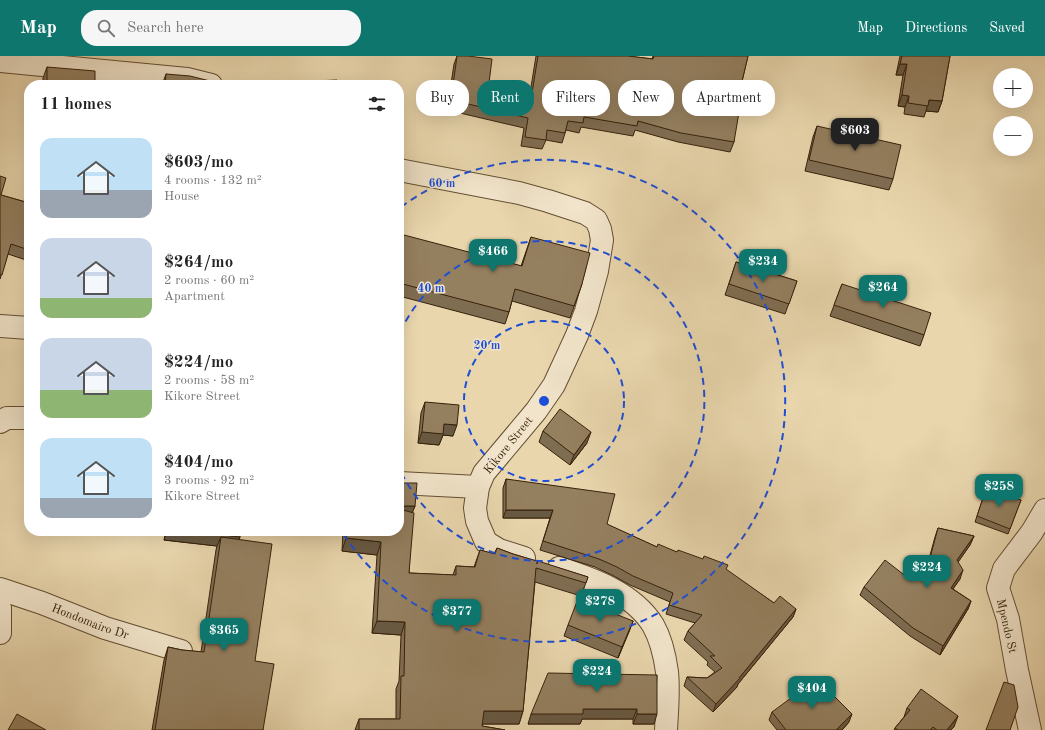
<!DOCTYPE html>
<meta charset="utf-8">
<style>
:root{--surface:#fff;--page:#f6f6f6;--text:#222;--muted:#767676;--accent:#0f766e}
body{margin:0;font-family:"Old Standard TT",serif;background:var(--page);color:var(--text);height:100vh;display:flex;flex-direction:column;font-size:15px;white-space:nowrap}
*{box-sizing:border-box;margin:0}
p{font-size:13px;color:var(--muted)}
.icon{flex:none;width:22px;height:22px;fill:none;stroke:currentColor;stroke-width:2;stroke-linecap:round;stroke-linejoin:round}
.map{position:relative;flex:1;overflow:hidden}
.details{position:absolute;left:24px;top:24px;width:380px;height:456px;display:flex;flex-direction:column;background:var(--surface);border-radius:16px;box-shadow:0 4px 16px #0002}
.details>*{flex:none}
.banner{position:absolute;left:416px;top:24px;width:380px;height:36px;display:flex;gap:8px}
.controls{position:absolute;left:993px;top:12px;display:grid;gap:8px}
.controls a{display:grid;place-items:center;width:40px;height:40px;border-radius:50%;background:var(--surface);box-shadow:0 4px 16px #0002;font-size:20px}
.price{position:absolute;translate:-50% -34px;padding:0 9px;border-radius:8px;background:var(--accent);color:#fff;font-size:13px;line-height:26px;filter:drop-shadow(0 1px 2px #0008)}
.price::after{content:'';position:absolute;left:50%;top:24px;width:12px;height:9px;margin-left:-6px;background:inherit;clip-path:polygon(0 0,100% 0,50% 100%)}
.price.selected{background:#222;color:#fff}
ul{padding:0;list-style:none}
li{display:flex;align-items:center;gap:12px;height:100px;padding:0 16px}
li span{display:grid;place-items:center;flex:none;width:112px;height:80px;border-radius:12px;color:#555}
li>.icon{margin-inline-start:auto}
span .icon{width:48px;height:48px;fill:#fffc;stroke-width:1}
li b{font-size:17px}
h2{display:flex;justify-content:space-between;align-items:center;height:48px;padding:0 16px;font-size:17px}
.pill{padding:0 14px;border-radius:16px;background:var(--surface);box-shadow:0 4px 16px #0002;font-size:14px;line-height:36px}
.pill.selected{background:var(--accent);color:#fff}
header{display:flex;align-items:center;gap:24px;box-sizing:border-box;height:56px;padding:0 20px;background:var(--accent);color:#fff}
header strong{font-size:19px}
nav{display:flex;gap:22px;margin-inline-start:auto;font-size:14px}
.search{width:280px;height:36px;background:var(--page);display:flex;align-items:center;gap:10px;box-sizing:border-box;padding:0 14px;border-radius:16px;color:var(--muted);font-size:15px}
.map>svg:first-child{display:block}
</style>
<header>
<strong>Map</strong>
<div class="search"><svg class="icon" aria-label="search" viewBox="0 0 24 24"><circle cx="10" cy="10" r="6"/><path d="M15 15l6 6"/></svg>Search here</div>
<nav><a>Map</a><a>Directions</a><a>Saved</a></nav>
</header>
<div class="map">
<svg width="1045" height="674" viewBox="0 0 1045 674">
<rect width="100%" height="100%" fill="#e9d6ad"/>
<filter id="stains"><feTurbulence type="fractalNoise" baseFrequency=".005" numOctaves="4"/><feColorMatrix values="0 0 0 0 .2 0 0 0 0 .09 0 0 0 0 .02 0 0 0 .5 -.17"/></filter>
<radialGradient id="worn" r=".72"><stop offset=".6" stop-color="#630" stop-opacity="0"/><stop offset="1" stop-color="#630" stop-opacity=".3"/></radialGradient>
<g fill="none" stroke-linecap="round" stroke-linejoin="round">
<defs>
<g id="minor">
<polyline points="0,5 187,23 211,29"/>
<polyline points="399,114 519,137 548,145 585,157 596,164 600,173 602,184 597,215 586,255 577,279 566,303 554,329 536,355 484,417 478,431 475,452 477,465 486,486 499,494 524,502"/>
<polyline points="0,270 29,272"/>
<polyline points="0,366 7,362 29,362"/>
<polyline points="399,427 478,431"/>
<path d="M559,512c34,11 74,25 94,57 8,14 12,32 14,47 2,18 0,40 -1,58"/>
<path id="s1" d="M0,533l42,14 63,25 76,23"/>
<polyline points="0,552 0,577"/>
<polyline points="1030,674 1017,614 1008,563 998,532 1004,513 1032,476 1045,454"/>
</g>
</defs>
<use href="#minor" stroke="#644e33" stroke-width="24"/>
<use href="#minor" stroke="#f1e4ca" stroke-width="22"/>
</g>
<g fill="#7f6d52" stroke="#37210a">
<polygon points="457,0 468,0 489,27 530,37 536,0 628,0 652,3 653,0 748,0 735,55 734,86 730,96 678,86 635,74 633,80 581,71 579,77 566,74 562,87 546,84 542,93 521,90 524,72 447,54 454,8"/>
<polygon points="900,0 950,0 942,45 938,56 926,55 924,61 904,58 905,51 898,50 903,19 896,19"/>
<polygon points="47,11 95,29 43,29 43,22"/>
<polygon points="166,18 214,29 162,29"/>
<polygon points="817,70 893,123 889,134 805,115 813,81"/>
<polygon points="0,120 1,139 29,147 29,205 8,198 0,223"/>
<polygon points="399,180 403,182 521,210 531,181 582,228 570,262 512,245 509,256 505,268 399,240"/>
<polygon points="736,206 797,225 785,258 725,239"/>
<polygon points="842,228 924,279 920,290 830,260"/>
<polygon points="425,346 453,380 443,379 439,389 418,387 421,357"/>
<polygon points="543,375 587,387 570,409 539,386"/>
<polygon points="506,423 657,491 677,496 726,514 774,547 796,553 793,561 738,628 737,631 713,656 684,630 687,621 707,622 715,616 707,609 708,606 684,584 688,575 695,567 666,558 670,546 630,529 614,520 595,511 540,494 550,462 503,462 503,432"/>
<polygon points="985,436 1021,444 1008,478 975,466"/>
<polygon points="415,450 412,457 409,517 453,519 456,510 474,511 480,494 494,498 497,492 513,498 588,521 581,540 535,526 523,655 519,668 482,668 482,670 505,674 355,674 359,663 396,663 396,633 399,625 401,579 372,577 377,499 342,495 343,475 399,475"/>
<polygon points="938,472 974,480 970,489 958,506 960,523 953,533 971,545 968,553 940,599 910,580 860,539 864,531 912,525 929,503 935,481"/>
<polygon points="166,475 241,475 239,483 263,674 152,674 164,604 168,591 182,594 201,596 216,494 217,490 164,484"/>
<polygon points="633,565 618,602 564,580 568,569"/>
<polygon points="657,619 654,668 633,668 633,663 582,663 580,668 528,668"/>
<polygon points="907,652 954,671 951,674 894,674 895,672 904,661"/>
<polygon points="772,656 849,666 842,674 777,674 769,664"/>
</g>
<g fill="#685942" stroke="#37210a">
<polygon points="900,8 907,8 903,19 896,19"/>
<polygon points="902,39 909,40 905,51 898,50"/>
<polygon points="929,44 942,45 938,56 926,55"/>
<polygon points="444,368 457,369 453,380 443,379 439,389 418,387 422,376"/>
<polygon points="591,376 587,387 570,409 574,399"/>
<polygon points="399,450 415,450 410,462 399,462"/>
<polygon points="506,454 553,454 550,462 503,462"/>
<polygon points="167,475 193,475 240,481 236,493 221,481 217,490 164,484"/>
<polygon points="974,480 970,489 954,512 957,504"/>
<polygon points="346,482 381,486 377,499 342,495"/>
<polygon points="963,514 960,523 947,541 951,532"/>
<polygon points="971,545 968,553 940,599 943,590"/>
<polygon points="796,553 793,561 738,628 737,631 713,656 716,648 739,622"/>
<polygon points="377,565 405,566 401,579 372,577"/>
<polygon points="633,565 629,576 618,602 622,591"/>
<polygon points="583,653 637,653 633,663 582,663 580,668 528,668 531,658"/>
<polygon points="484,655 523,655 519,668 479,668"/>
<polygon points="637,658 657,658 654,668 633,668"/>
<polygon points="852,658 849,666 842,674 836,674"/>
<polygon points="958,660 954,671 951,674 947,674"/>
</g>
<g fill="#947f5f" stroke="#37210a">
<polygon points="457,0 468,0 492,3 489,27 532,37 538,0 628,0 653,3 654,0 748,0 735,55 739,56 734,86 681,77 638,65 637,70 584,61 583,67 568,65 565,77 547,74 546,84 525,81 528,62 451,44"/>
<polygon points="902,0 950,0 942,45 929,44 928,50 908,47 909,40 902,39 907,8 900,8"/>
<polygon points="47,11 95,15 95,29 47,29"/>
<polygon points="166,18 190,20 214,26 214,29 165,29"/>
<polygon points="337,24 338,29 314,29 314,25"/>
<polygon points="817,70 901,89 893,123 809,104"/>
<polygon points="0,120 6,122 1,139 29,147 29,194 11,188 2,219 0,218"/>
<polygon points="404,179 522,210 531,181 590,197 582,228 574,250 515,233 509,256 399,227 399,180 403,182"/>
<polygon points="736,206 797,225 789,248 729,228"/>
<polygon points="842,228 931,257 924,279 834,249"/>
<polygon points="425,346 459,349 457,369 444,368 443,378 422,376"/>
<polygon points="560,353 591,376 574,399 543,375"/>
<polygon points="506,423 615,438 607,468 657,491 658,488 677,496 678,494 703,503 704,500 728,509 726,513 774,547 780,540 796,553 739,622 740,622 716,648 687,621 707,622 722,612 710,600 715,600 688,575 702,559 669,549 673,537 633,520 617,511 599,503 543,485 553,454 506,454"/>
<polygon points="399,425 403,427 417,427 415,450 399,450"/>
<polygon points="987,430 1021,444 1010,473 977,460"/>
<polygon points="399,453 414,457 409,517 456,519 456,510 475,511 480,494 495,498 497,492 513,498 537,505 537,508 538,505 588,521 586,527 536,512 523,655 484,655 482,670 505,674 359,674 359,663 400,663 401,620 404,620 405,566 377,565 381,486 346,482 347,475 399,475"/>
<polygon points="938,472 974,480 957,504 963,514 951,532 971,545 943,590 913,572 864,531 885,504 912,525 930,502"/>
<polygon points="193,475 241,475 240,481"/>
<polygon points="221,481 272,488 255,605 274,608 263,674 155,674 168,591 182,594 204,596"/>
<polygon points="578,543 633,565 622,591 568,569"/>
<polygon points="548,617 657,619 657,658 637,658 637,653 583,653 583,658 531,658"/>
<polygon points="817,623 852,658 836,674 786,674 772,656"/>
<polygon points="1004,626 1014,629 1018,651 1010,674 986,674"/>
<polygon points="921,633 958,660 947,674 937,674 933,671 930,674 898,674 895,672 910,654 907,652"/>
<polygon points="17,658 46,674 8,674"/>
</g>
<g fill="none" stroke="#1d4ed8" stroke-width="2" stroke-dasharray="7 5">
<circle cx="544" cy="345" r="80"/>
<path d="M400 276A160 160 0 1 1 400 414"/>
<path d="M401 151A241 241 0 1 1 342 476"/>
</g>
<g text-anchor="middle" stroke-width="3" stroke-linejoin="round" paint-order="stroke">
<g font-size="12" fill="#37210a" stroke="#f1e4ca">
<text transform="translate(508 389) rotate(-51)" y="4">Kikore Street</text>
<text dy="4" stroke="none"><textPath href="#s1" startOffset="96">Hondomairo Dr</textPath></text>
<text transform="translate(1007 570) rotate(77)" y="4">Mpendo St</text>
</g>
</g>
<circle cx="544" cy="345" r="6" fill="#1d4ed8" stroke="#f1e4ca" stroke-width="2"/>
<g font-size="12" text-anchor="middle" font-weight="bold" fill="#1d4ed8" stroke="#f1e4ca" stroke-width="3" stroke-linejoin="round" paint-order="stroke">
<text x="442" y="131">60 m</text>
<text x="431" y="236">40 m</text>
<text x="487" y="293">20 m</text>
</g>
<rect width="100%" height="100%" filter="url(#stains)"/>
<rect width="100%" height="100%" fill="url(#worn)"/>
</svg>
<div class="controls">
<a>+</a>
<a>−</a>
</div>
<b class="price selected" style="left:855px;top:96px">$603</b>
<b class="price" style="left:493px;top:217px">$466</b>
<b class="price" style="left:763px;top:227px">$234</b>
<b class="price" style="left:883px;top:253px">$264</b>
<b class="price" style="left:999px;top:452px">$258</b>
<b class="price" style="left:927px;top:533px">$224</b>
<b class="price" style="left:600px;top:567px">$278</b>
<b class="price" style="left:457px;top:577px">$377</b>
<b class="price" style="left:224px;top:596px">$365</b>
<b class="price" style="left:597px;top:637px">$224</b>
<b class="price" style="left:812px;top:654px">$404</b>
<div class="banner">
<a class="pill">Buy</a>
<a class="pill selected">Rent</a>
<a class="pill">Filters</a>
<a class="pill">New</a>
<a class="pill">Apartment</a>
</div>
<section class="details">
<h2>11 homes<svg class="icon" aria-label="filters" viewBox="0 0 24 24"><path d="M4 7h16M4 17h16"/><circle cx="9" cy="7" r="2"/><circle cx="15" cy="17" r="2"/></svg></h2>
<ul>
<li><span style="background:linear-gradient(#bfe0f5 65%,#9aa5b1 0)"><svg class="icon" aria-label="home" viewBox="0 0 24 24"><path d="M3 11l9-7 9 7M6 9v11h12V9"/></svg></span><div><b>$603/mo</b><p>4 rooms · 132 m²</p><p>House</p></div></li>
<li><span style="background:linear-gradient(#c9d6e8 75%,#8fb573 0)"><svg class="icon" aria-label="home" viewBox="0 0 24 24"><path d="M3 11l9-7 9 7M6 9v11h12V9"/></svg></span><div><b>$264/mo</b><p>2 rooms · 60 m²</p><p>Apartment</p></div></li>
<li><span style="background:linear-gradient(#c9d6e8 65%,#8fb573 0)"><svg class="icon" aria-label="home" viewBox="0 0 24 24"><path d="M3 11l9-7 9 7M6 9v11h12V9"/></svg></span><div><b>$224/mo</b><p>2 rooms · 58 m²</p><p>Kikore Street</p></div></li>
<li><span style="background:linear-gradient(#bfe0f5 75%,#9aa5b1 0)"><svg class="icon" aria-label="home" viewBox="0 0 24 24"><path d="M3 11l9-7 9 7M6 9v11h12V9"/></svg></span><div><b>$404/mo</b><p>3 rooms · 92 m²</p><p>Kikore Street</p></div></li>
</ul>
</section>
</div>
